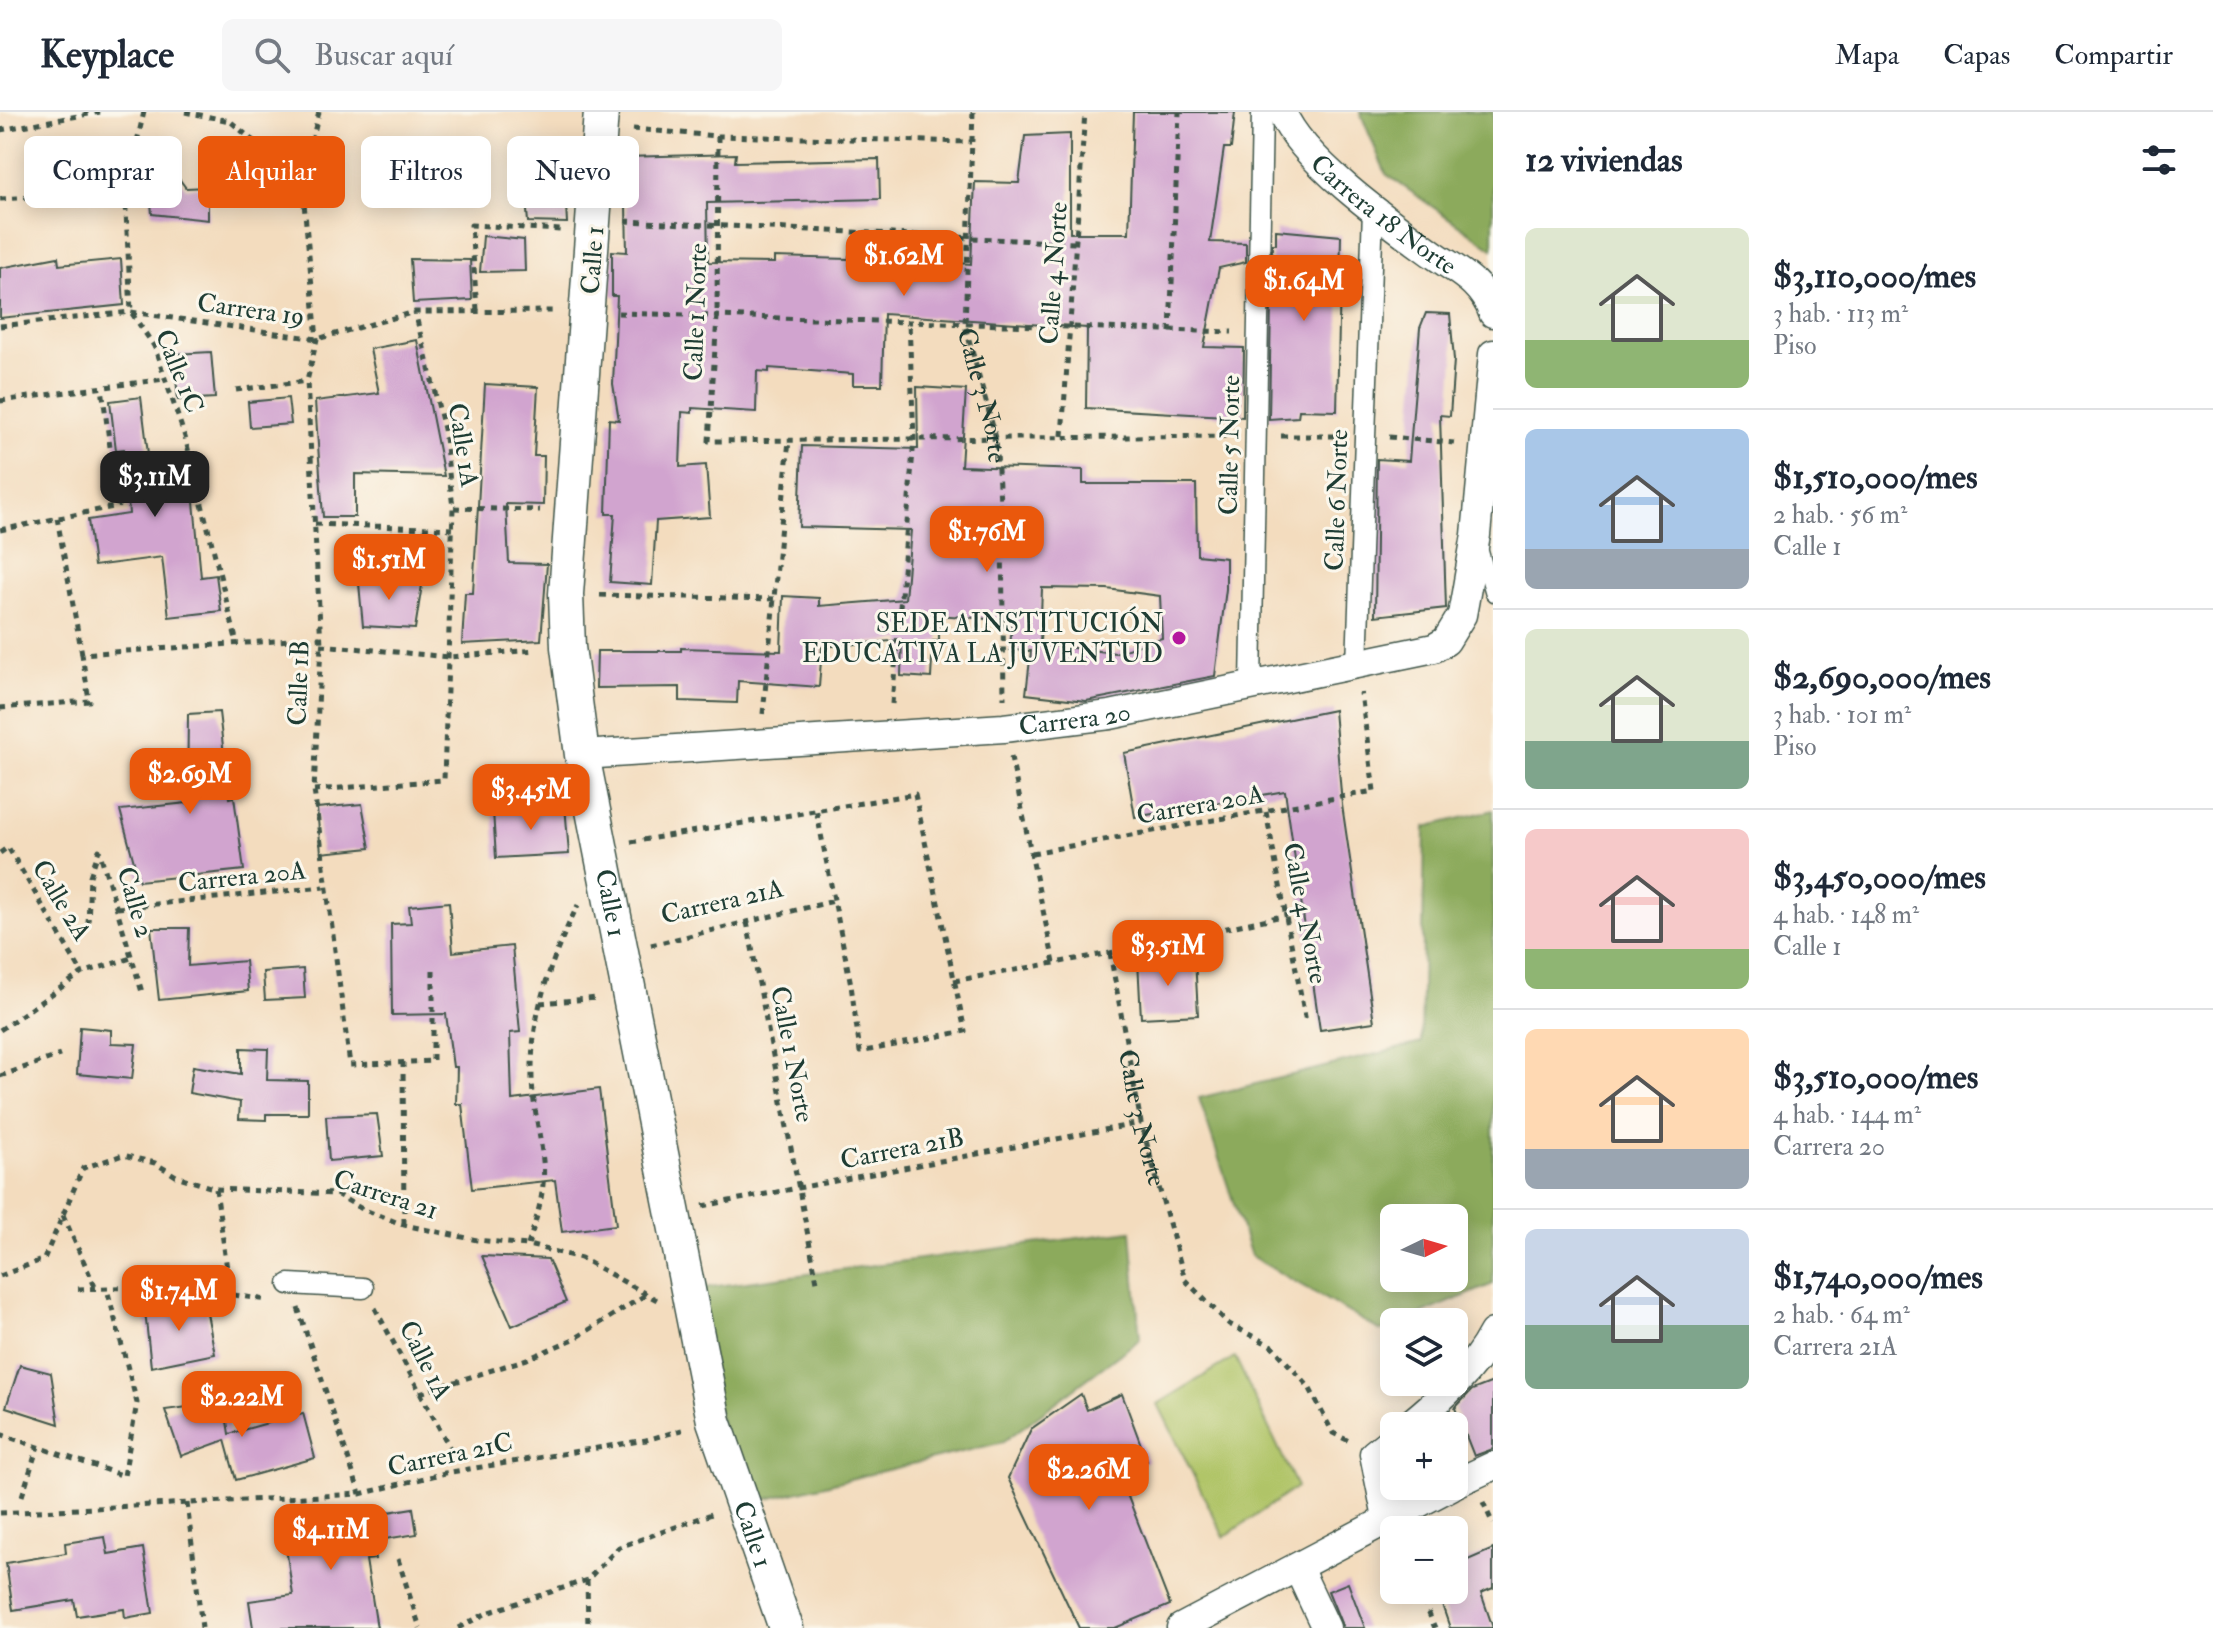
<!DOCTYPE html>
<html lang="es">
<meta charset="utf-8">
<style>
:root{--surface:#fff;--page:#f6f6f7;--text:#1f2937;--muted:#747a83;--line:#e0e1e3;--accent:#ea580c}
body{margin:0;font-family:"IM FELL Double Pica",serif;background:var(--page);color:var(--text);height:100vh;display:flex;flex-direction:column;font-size:30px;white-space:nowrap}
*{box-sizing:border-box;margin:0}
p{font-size:26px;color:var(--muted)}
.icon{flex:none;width:44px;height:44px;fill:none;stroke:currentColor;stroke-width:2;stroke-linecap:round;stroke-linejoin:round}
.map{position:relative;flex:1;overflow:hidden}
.drawer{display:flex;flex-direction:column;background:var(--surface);width:720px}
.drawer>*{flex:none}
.hud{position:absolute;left:24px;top:24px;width:760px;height:72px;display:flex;gap:16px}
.needle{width:52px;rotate:85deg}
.tools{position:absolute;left:1380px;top:1092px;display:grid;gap:16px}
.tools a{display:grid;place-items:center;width:88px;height:88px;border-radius:12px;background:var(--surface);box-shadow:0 4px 20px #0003;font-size:40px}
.price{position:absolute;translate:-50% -68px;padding:0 18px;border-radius:16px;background:var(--accent);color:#fff;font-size:26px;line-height:52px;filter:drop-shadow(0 2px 4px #0008)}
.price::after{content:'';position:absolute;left:50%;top:48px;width:24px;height:18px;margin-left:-12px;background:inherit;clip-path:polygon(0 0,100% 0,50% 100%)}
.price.active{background:#222;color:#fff}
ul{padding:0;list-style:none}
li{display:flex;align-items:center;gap:24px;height:200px;padding:0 32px}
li+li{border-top:2px solid var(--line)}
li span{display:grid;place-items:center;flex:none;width:224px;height:160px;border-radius:12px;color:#555}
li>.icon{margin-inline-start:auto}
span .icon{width:96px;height:96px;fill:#fffc;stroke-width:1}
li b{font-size:34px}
h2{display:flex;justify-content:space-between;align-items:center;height:96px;padding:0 32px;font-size:34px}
.tag{padding:0 28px;border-radius:12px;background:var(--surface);box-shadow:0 4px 20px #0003;font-size:28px;line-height:72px}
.tag.active{background:var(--accent);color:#fff}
header{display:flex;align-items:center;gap:48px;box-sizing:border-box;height:112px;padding:0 40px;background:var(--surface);border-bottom:2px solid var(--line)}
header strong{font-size:38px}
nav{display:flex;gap:44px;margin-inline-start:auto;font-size:28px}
.search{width:560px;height:72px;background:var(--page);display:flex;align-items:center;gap:20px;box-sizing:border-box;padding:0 28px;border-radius:12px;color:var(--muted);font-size:30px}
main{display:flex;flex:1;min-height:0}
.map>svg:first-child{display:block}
</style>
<header>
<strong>Keyplace</strong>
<div class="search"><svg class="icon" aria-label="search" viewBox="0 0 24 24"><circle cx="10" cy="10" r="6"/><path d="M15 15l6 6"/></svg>Buscar aquí</div>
<nav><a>Mapa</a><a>Capas</a><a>Compartir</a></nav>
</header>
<main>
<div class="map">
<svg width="1493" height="1516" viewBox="0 0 1493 1516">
<rect width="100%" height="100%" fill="#fbf7ec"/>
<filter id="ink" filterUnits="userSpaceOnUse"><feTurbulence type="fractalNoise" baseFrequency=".0125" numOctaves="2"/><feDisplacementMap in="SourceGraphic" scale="16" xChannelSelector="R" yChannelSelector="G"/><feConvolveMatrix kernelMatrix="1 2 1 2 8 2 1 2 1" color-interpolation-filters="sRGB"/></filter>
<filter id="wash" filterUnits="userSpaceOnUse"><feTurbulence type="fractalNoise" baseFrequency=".006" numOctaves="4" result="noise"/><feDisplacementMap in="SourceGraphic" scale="32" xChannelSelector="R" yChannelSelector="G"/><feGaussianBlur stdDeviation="1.8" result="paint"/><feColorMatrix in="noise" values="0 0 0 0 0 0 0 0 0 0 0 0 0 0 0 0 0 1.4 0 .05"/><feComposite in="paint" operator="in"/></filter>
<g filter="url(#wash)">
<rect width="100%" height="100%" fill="#f3dcbe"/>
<polygon fill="#b0c468" stroke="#68804e" stroke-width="2" points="1235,1245 1297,1375 1224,1425 1158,1292"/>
<g fill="#8caa5c" stroke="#567448" stroke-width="2" fill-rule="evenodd">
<polygon points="1360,0 1493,0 1493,137 1386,62"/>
<path d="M1493,698v474l-91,38h-8v3l-13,6 -130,-75 -52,-158 222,-55 4,-216zM1454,1106v60h-60v-60z"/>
<polygon points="1131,1119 1140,1227 1003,1330 742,1393 687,1178"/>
</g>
<g id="blocks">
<g fill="#d1a4cf" fill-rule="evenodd">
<polygon points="1133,0 1235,0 1231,36 1224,36 1210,130 1246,131 1246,150 1219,156 1204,235 1244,236 1243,305 1086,296 1087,216 884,202 882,273 853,273 853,262 769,256 769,260 757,259 756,300 692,296 692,301 682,300 680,355 706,353 710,405 656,409 652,473 610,470 615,402 606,402 609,307 619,308 613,272 617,184 612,184 612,139 627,140 625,45 736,42 735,50 879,47 880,87 707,91 708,150 774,151 774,145 849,147 849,144 971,152 975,70 1019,71 1025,24 1070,22 1070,121 1129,121"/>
<polygon points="563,39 567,111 528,110 522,40"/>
<polygon points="149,65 180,68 186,76 208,75 208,108 152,102"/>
<polygon points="1276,118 1341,124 1337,299 1299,298 1298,305 1269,307 1272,132 1276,132"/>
<polygon points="483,124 524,128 525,159 480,160"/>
<polygon points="58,145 59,153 121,147 124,193 0,206 0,156"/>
<polygon points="410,147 470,148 472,188 413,191"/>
<polygon points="1426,201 1450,202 1454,248 1450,304 1440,303 1446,496 1375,504 1377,347 1409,349 1420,216"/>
<polygon points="417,228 444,364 355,362 355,405 323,405 315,289 379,281 370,237"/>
<polygon points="211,240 215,286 178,288 174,242"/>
<polygon points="485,272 538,275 534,344 544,344 543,393 506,392 509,451 547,452 541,528 462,532 465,481 473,481"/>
<path d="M917,275l49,3 -5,76 122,4v14h113l1,71 29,3v31l-11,87 -129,25 -60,-7 5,-43 -21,-1 2,-29 -73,-6v26h-6l-2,37 -30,-2 1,-36 -80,7 -3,40 -81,-6 -1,22 -57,-2v-14l-84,1 1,-37h84v-3l100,3 2,-55 36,2v8l86,-7 6,-69 -112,-3 3,-81 116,3zM1042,476l65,1 53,7 2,42 -47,15 -75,-9z"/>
<polygon points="141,285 149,350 190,347 201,465 216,463 221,499 169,505 162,445 94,454 88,408 129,402 124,337 116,338 110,289"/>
<polygon points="288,286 291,312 250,315 248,290"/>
<polygon points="358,461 422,473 415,517 363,514"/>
<polygon points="1334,598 1342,693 1374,910 1320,918 1285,679 1135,705 1124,641"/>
<polygon points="219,600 229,686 234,685 244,758 139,769 120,698 187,691 188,602"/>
<polygon points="362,692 370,736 321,741 317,696"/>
<polygon points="565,693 569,742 496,746 493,699"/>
<polygon points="449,790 453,840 512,834 520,920 510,921 512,988 599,977 616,1113 562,1120 555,1068 472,1077 462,992 456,992 457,955 453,955 446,902 392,903 391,812 411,811 409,794"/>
<polygon points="151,816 189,816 188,854 245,849 248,879 159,888"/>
<polygon points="1195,846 1198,903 1141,906 1138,849"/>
<polygon points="303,857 305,886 265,888 263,860"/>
<polygon points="80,915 111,918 111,931 136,932 132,967 77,962"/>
<polygon points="241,936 268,937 267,968 308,969 308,1002 266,1002 266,1008 239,1007 240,990 189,981 193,954 241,962"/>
<polygon points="377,1002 383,1044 329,1049 326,1004"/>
<polygon points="482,1144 548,1147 566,1190 512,1214"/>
<polygon points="173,1186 205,1191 215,1242 151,1255 145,1199 175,1195"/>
<polygon points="20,1253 51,1261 59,1312 6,1295"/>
<polygon points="1493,1270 1493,1337 1474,1344 1455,1296 1472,1278"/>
<polygon points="1081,1282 1087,1298 1122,1282 1147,1349 1118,1359 1170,1493 1115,1516 1079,1516 1008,1366 1031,1317"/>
<polygon points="224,1290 229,1322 303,1301 315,1346 236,1368 225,1328 181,1344 165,1298"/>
<polygon points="413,1396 417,1422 372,1429 375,1447 366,1448 377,1516 253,1516 249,1489 293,1483 282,1409 333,1409"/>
<polygon points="1456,1417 1468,1448 1493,1437 1493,1476 1481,1481 1493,1516 1450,1516 1437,1478 1454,1478"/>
<polygon points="105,1425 108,1442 143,1436 153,1501 125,1506 124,1497 77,1504 74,1488 13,1498 6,1451 66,1441 65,1431"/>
<polygon points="1348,1471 1365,1516 1343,1516 1328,1479"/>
</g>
</g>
</g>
<g filter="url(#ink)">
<use href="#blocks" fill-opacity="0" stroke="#3f5549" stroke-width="2"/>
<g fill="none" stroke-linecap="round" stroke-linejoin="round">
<defs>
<polyline id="service" points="1480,436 1493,482"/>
<g id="pedestrian">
<polyline points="1357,553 1373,98"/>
<polyline points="1251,572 1262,0"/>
<polyline points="289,1172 363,1176"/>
</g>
<g id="minor">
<path id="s3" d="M1282,0c19,48 108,111 151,142 26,18 49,28 60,59"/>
<path id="s4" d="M582,643l422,-27 106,-13 324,-67 12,-7 16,-26 4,-22 10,-58 17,-181"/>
<path d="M1408,1314c32,-26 66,-56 85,-93"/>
<polyline points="1454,1372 1493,1354"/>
<polyline points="1387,1406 1374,1342 1394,1326"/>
<polyline points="1298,1456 1326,1516"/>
<polyline points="1181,1516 1451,1374"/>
</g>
<g id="tertiary">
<path id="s5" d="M601,0l-35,482 2,53 14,108 132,666 72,207"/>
</g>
</defs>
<use href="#service" stroke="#3f5549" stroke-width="17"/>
<use href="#pedestrian" stroke="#3f5549" stroke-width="23"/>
<use href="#minor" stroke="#3f5549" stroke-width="31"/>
<use href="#tertiary" stroke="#3f5549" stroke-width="37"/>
<g stroke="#3f5549" stroke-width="5" stroke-dasharray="6 6" stroke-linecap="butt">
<polyline points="144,0 125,80 131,200 154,234 185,325 237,531"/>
<polyline points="185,0 230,9 302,70"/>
<polyline points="319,0 302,70 317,227 307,269 321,533 314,678 350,953 433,949 433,855"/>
<path id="s1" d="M973,0l-8,213 31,113 6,96 2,165"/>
<polyline points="633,17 718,24 971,30"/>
<polyline points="0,18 100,0"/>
<polyline points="718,24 717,205 709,329 1231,324"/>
<polyline points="0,87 125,80"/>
<polyline points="625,109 1076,131"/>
<polyline points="477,198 471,113 561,118"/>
<polyline points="618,201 1232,220"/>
<polyline points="0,214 131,200 317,227 415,200 557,199"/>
<polyline points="1170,220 1179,0"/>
<polyline points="236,278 307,269"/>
<polyline points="0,289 165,267"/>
<polyline points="1062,324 1085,0"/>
<polyline points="1281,324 1339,324"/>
<polyline points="1389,325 1454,331"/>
<polyline points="454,396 540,398"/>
<polyline points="57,406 82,542"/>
<polyline points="315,412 455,417"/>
<polyline points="0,418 118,394 102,276"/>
<polyline points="600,483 775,487"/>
<polyline points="321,533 449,545 535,538"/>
<polyline points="892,592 914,327 909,211"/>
<polyline points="0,596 89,589 82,542 320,526"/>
<polyline points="763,602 789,328"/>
<polyline points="1011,645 1054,851"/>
<polyline points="314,678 444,668 453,396 444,317 415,200"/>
<polyline points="1266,700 1306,910"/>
<polyline points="631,730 915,682 965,919 860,940 851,873 816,697"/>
<polyline points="0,741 8,735 82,861"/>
<polyline points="1032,741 1374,679 1361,581"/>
<polyline points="117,796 324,775"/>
<polyline points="747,810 818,1175"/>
<polyline points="88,812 90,764 99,738 142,880"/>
<polyline points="651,833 834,789"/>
<path id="s2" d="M1110,841l31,170 44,157 44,44 43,22 37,41 24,46 16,8"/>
<polyline points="954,869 1110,841 1287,803"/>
<polyline points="540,891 598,886"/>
<polyline points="0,918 82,861 131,846"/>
<polyline points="403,950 404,1113"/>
<polyline points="0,964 60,943"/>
<polyline points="216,1077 230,1179"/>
<polyline points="703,1094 1141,1011"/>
<polyline points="63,1103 96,1177"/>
<path d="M528,1133c9,-28 18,-55 15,-84 -3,-31 -12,-61 -11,-92 0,-59 20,-112 46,-164"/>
<polyline points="0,1164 44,1147 83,1056 123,1043 155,1051 176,1064 216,1077 336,1082 362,1097 404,1113 477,1128 528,1133 581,1146 657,1188"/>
<polyline points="78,1177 174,1174 267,1188"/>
<polyline points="298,1196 360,1382"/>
<polyline points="375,1196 452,1340"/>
<polyline points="420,1281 527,1247 576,1226 647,1182"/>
<polyline points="0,1322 124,1364 137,1291 107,1177"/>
<polyline points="22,1384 38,1334"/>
<polyline points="1483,1390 1493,1412"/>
<polyline points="187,1391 202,1516"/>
<polyline points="0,1401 360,1382 445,1361 646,1328 682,1318"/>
<polyline points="398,1447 420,1516"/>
<polyline points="587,1468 588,1516"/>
<polyline points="1419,1478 1435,1516"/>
<polyline points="458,1516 487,1501 587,1468 619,1435 712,1402"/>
</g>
<use href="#service" stroke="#fff" stroke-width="14"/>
<use href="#pedestrian" stroke="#fff" stroke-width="20"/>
<use href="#minor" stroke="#fff" stroke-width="28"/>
<use href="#tertiary" stroke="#fff" stroke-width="34"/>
</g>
</g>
<circle fill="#b5179e" stroke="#fbf7ec" stroke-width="3" cx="1179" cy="526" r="8"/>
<g text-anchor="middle" stroke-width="6" stroke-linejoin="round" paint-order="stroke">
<g font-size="26" fill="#1f3d34" stroke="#fbf7ec">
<text dy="9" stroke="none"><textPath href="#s3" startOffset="146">Carrera 18 Norte</textPath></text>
<text transform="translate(592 148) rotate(-86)" y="9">Calle 1</text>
<text transform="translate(1053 161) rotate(-86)" y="9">Calle 4 Norte</text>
<text transform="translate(251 197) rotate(8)" y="9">Carrera 19</text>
<text transform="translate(695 200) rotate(-88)" y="9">Calle 1 Norte</text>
<text transform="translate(180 259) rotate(68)" y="9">Calle 1C</text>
<text dy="9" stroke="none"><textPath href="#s1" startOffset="286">Calle 3 Norte</textPath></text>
<text transform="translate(464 333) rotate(81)" y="9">Calle 1A</text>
<text transform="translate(1229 333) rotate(-89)" y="9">Calle 5 Norte</text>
<text transform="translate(1336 388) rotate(-88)" y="9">Calle 6 Norte</text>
<text transform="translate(298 571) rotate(-88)" y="9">Calle 1B</text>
<text dy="9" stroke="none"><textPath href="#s4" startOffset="494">Carrera 20</textPath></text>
<text transform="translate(1200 692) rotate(-10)" y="9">Carrera 20A</text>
<text transform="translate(242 764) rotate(-6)" y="9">Carrera 20A</text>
<text transform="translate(62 788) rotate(59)" y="9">Calle 2A</text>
<text transform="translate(722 789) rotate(-13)" y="9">Carrera 21A</text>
<text transform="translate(136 790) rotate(74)" y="9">Calle 2</text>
<text dy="9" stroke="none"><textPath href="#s5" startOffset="796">Calle 1</textPath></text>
<text transform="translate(1306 801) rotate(79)" y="9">Calle 4 Norte</text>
<text transform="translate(793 942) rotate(79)" y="9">Calle 1 Norte</text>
<text dy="9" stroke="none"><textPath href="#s2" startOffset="168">Calle 3 Norte</textPath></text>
<text transform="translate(902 1036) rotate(-11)" y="9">Carrera 21B</text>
<text transform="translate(386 1082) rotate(18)" y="9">Carrera 21</text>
<text transform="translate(426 1248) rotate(63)" y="9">Calle 1A</text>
<text transform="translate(450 1342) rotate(-12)" y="9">Carrera 21C</text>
<text dy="9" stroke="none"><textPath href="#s5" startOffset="1444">Calle 1</textPath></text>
</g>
<g font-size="26" fill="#1f3d34" stroke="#fbf7ec" text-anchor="end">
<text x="1163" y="520">SEDE AINSTITUCIÓN<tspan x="1163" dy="30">EDUCATIVA LA JUVENTUD</tspan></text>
</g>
</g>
</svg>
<div class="tools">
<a><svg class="needle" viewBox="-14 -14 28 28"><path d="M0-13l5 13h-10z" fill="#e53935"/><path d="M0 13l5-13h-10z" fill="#747a83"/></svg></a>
<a><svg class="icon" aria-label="layers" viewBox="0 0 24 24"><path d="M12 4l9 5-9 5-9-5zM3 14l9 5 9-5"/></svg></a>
<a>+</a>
<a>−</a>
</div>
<b class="price" style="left:904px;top:186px">$1.62M</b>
<b class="price" style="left:1304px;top:211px">$1.64M</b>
<b class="price active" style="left:155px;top:407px">$3.11M</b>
<b class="price" style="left:987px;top:462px">$1.76M</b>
<b class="price" style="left:389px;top:490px">$1.51M</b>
<b class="price" style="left:190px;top:704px">$2.69M</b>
<b class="price" style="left:531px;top:720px">$3.45M</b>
<b class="price" style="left:1168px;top:876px">$3.51M</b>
<b class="price" style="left:179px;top:1221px">$1.74M</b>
<b class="price" style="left:242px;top:1327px">$2.22M</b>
<b class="price" style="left:1089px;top:1400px">$2.26M</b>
<b class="price" style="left:331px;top:1460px">$4.11M</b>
<div class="hud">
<a class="tag">Comprar</a>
<a class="tag active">Alquilar</a>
<a class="tag">Filtros</a>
<a class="tag">Nuevo</a>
</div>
</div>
<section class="drawer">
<h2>12 viviendas<svg class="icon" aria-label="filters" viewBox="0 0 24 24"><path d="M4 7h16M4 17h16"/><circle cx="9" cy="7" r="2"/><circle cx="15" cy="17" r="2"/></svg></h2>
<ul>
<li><span style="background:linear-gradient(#dfe7d0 70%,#8fb573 0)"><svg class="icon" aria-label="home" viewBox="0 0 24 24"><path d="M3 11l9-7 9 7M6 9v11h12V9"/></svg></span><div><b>$3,110,000/mes</b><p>3 hab. · 113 m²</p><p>Piso</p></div></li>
<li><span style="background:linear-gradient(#a9c7e8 75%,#9aa5b1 0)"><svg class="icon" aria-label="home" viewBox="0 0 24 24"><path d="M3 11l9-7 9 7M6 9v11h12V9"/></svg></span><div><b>$1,510,000/mes</b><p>2 hab. · 56 m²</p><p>Calle 1</p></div></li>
<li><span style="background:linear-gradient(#dfe7d0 70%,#7fa58c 0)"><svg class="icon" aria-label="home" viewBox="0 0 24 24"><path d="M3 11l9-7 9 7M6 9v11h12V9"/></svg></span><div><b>$2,690,000/mes</b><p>3 hab. · 101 m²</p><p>Piso</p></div></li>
<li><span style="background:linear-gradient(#f6c9c9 75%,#8fb573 0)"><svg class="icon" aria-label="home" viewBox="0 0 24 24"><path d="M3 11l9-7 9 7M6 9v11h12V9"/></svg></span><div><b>$3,450,000/mes</b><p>4 hab. · 148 m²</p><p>Calle 1</p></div></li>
<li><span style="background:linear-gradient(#ffd9b3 75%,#9aa5b1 0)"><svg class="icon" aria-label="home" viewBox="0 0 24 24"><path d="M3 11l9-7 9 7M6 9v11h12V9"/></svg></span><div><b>$3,510,000/mes</b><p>4 hab. · 144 m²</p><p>Carrera 20</p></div></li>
<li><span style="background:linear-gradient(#c9d6e8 60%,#7fa58c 0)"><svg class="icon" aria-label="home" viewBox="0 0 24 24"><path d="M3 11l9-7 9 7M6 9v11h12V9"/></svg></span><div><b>$1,740,000/mes</b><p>2 hab. · 64 m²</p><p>Carrera 21A</p></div></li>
</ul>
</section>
</main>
